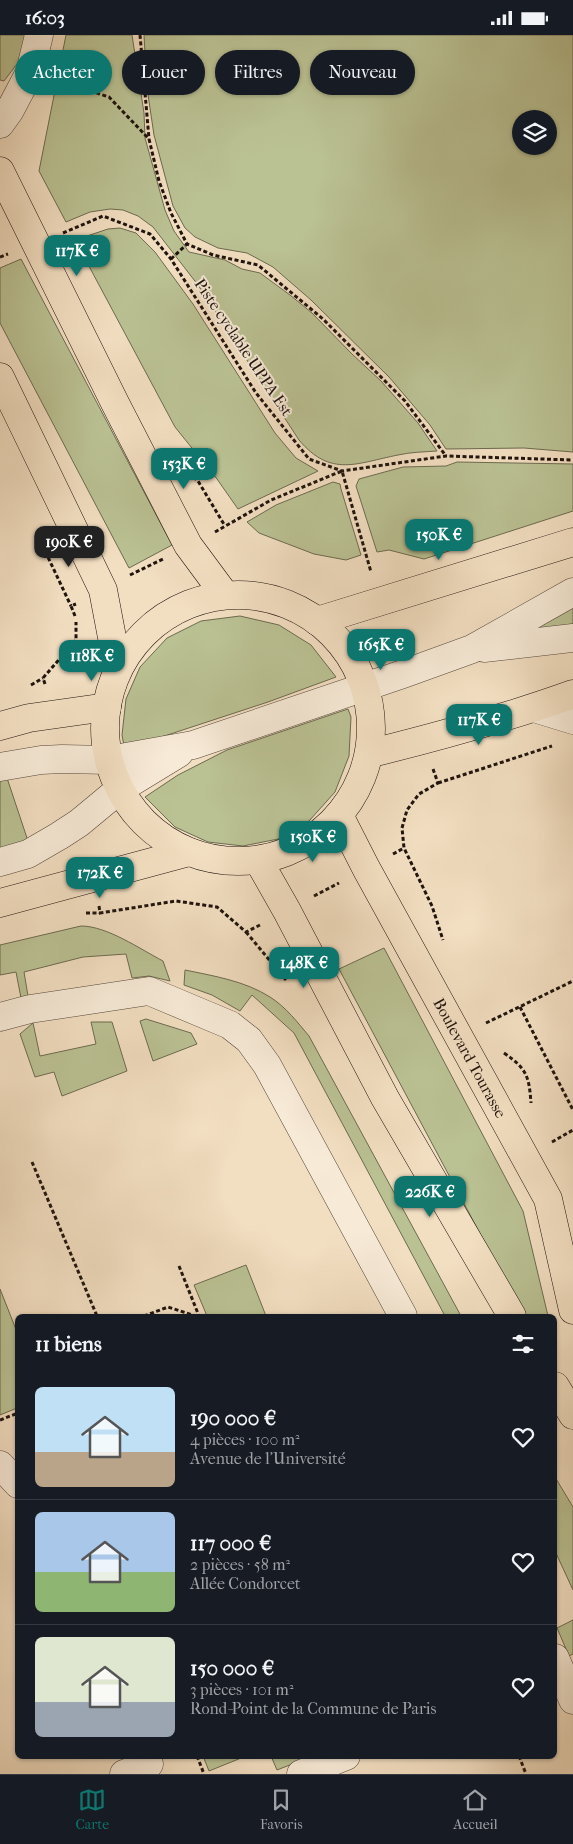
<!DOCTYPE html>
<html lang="fr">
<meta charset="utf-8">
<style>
:root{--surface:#171b24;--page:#242831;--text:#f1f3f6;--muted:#9ea1a6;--line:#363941;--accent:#0f766e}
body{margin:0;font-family:"IM FELL French Canon",serif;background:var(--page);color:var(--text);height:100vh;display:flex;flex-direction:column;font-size:19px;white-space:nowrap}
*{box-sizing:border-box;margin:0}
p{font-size:16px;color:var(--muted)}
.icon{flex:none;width:28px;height:28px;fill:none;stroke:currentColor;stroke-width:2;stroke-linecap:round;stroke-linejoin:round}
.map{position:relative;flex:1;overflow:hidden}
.panel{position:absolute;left:15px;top:1279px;width:542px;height:445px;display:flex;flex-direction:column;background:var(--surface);border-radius:8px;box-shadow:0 1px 4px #0004}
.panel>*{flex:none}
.banner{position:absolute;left:15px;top:15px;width:544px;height:45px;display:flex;gap:10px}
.fabs{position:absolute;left:512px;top:75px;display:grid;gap:10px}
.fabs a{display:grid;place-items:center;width:45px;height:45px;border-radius:50%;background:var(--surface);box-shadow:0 1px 4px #0004;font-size:25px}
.price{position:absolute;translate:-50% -42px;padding:0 11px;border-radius:10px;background:var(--accent);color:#fff;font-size:16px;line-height:32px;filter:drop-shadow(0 1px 2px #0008)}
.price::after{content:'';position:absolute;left:50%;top:30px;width:15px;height:11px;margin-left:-8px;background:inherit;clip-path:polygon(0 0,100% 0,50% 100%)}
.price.active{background:#222;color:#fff}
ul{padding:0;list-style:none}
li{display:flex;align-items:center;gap:15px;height:125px;padding:0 20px}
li+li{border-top:1px solid var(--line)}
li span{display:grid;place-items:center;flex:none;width:140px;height:100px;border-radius:8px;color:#555}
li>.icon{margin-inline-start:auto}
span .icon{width:60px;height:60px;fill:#fffc;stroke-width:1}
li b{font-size:21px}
h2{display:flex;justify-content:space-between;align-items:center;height:60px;padding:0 20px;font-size:21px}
.tag{padding:0 18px;border-radius:22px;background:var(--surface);box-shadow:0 1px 4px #0004;font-size:18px;line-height:45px}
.tag.active{background:var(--accent);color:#fff}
.status{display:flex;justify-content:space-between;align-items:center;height:35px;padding:0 25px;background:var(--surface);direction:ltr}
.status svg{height:14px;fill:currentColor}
.tab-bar{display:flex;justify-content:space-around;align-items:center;height:70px;border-top:1px solid var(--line);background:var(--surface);font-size:14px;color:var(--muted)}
.tab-bar a{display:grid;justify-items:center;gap:2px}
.tab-bar .active{color:var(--accent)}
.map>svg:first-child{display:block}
</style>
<div class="status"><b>16:03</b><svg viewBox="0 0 49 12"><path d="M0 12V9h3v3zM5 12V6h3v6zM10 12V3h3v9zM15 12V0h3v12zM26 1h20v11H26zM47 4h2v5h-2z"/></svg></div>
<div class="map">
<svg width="573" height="1739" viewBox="0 0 573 1739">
<rect width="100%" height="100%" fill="#f2dec1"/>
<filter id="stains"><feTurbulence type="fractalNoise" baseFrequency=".004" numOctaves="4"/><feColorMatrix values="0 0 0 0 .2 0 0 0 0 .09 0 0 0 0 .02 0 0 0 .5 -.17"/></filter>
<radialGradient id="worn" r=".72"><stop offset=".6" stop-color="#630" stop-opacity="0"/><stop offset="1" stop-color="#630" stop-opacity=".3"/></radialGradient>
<g fill="#bac193" stroke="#6c6a50" fill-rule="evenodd">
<polygon points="0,0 25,0 20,25 4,46 0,45"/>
<path d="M66,0h66l12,78 1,25 20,72 9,21 15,21 36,8 17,9 18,4 30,22 22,18 40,41 29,27 37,42 19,28c-13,1 -26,1 -39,4 -41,8 -67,23 -99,-15l-101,-155 -45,-58 -15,-11 -15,-6 -13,-1 -20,3 -24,10 -27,-51z"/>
<path d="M144,0h429v417l-49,-4 -78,1 -16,-24 -41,-48 -78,-77 -38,-33 -26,-14 -29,-5 -23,-11 -10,-9 -12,-22 -19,-71 -7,-47zM521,84h28v27h-28z"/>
<polygon points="120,193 136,198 155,217 193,269 275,398 296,423 318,436 238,474 217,444 175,392 75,205 108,194"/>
<polygon points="21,224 172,510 129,533 0,288 0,233"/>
<polygon points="457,427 573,429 573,476 424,524 389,515 377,517 356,451 359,444 403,432 446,431"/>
<polygon points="333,447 340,449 341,454 361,520 346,525 314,519 259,498 247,487 276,470"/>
<polygon points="573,568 573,596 506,604"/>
<polygon points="240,581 279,590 311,610 336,642 268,667 143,708 124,711 122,700 126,664 140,632 167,603 201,586"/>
<polygon points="348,674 351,682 349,721 335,757 309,786 278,804 243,811 208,807 175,792 145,762 178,740 227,715"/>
<polygon points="5,737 31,815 0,823 0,738"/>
<path d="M81,891c26,0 59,23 82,35l7,20 -21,-5 -17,2 -6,-24 -43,3 -59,15 4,24 -7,2 -5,-26 -16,3v-30z"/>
<polygon points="384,913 523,1176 548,1281 524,1281 339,934"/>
<path d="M185,935c29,6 60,11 85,27 16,10 28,26 39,39l152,280h-16l-151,-283 -42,-38 -12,16 -28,-16 -28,-10z"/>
<polygon points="146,984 191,998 197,1009 153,1026 140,986"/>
<polygon points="91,987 112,987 127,1036 62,1061 54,1037 35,1042 20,999 33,988 40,1021 96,1009"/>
<polygon points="246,1230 266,1281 207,1281 194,1250"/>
<polygon points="0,1254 17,1297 17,1373 0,1380"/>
<polygon points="555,1442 573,1472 573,1555 555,1516"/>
<polygon points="573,1585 573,1619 569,1621 557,1593"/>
<polygon points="203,1721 246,1721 209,1736"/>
<polygon points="271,1721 304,1721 305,1724 277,1735"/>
</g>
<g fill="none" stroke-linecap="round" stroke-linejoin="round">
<defs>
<g id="minor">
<polyline points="0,89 10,75 30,37 39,0"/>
<polyline points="484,613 573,603"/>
<polyline points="534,673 573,685"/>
<polyline points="0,732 41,725 62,724 109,725 193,710 403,639 472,614 573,557"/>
<polyline points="0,827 28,819 59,801 79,788 120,754 179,718"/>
<polyline points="0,982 30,974 149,956 230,990 249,1005 267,1030 403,1281"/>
<polyline points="0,1430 18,1449"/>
<polyline points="555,1623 573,1665"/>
<polyline points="124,1739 149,1729"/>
<polyline points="301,1739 346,1721"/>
</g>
<g id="major">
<polyline points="0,136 115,368 188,510 225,560"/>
<polyline points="0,342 103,555 118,634"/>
<circle cx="238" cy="693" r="133"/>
<polyline points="317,586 573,507"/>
<polyline points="0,691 29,683 107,672"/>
<path d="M372,718c68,-17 135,-35 201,-59"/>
<path id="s1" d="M339,780l27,53 182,331 25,111"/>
<polyline points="258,825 287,876 385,1063 512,1281"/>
<polyline points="0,868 189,817"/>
<polyline points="555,1351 573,1380"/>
</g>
</defs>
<use href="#minor" stroke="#54463b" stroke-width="29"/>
<use href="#major" stroke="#1f130e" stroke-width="29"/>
<g stroke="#1f130e" stroke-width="3" stroke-dasharray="4 2.5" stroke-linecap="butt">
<polyline points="140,0 149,104"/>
<polyline points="59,46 109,62 149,104 159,146 171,178 187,209 213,220 258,230 323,284 405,366 446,421"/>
<polyline points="63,198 103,181 150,199 171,224 256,358 309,424 342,436 446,421 573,425"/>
<polyline points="0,222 8,219"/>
<polyline points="171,224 187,209"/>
<polyline points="184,433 198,446 225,491"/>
<polyline points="215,497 271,465 342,436 371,537"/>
<polyline points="45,510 46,518 71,571"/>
<polyline points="130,540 163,524"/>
<polyline points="75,581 71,571 76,569"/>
<polyline points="390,596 394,611"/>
<polyline points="45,649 43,643 76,605 76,587"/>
<polyline points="31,650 43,643"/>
<polyline points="433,734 438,748 419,759 407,775 402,793 404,813 432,871 443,905"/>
<polyline points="438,748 552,711"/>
<polyline points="393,819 404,813"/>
<polyline points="314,861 339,848"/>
<polyline points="99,871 100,878 176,866 217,872 246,897 260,890"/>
<polyline points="86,878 100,878"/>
<polyline points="246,897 286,945"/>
<polyline points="520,972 573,1075"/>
<polyline points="486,988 573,946"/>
<path d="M504,1018c23,16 25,23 27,50"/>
<polyline points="552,1107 573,1095"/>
<polyline points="32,1127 97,1281"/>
<polyline points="179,1231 199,1281"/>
<polyline points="144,1281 168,1272 196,1281"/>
<polyline points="0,1385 18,1378"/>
<polyline points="197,1721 204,1739"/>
<polyline points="519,1721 526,1739"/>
</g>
<use href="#minor" stroke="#f7ead7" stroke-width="28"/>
<use href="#major" stroke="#f2dec1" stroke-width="28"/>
</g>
<g text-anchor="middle" stroke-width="4" stroke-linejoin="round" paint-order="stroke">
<g font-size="16" fill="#1f130e" stroke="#f7ead7">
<text transform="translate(244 312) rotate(56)" y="6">Piste cyclable UPPA Est</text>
<text dy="6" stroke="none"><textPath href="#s1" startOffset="276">Boulevard Tourasse</textPath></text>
</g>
</g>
<rect width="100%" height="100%" filter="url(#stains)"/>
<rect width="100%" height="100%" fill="url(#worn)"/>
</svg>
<div class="fabs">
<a><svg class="icon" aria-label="layers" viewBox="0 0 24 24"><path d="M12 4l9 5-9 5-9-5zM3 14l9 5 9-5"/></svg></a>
</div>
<b class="price" style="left:77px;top:242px">117K €</b>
<b class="price" style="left:184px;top:455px">153K €</b>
<b class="price" style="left:439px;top:526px">150K €</b>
<b class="price active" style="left:69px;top:533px">190K €</b>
<b class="price" style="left:381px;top:636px">165K €</b>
<b class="price" style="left:92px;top:647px">118K €</b>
<b class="price" style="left:479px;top:711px">117K €</b>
<b class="price" style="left:313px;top:828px">150K €</b>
<b class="price" style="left:100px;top:864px">172K €</b>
<b class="price" style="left:304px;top:954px">148K €</b>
<b class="price" style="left:430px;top:1183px">226K €</b>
<div class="banner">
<a class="tag active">Acheter</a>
<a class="tag">Louer</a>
<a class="tag">Filtres</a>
<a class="tag">Nouveau</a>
</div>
<section class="panel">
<h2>11 biens<svg class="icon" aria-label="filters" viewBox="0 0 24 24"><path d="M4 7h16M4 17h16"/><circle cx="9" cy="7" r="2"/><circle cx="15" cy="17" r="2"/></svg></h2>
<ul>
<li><span style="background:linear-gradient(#bfe0f5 65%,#b9a48a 0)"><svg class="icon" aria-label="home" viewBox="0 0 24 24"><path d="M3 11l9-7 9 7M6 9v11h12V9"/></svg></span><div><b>190 000 €</b><p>4 pièces · 100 m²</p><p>Avenue de l'Université</p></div><svg class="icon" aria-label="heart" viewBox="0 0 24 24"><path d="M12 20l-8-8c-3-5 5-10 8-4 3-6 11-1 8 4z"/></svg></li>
<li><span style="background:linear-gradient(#a9c7e8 60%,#8fb573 0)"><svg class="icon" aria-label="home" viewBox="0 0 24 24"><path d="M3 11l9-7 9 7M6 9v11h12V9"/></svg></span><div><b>117 000 €</b><p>2 pièces · 58 m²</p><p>Allée Condorcet</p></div><svg class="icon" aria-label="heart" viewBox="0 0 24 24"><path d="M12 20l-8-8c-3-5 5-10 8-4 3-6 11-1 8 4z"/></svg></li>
<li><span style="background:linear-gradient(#dfe7d0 65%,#9aa5b1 0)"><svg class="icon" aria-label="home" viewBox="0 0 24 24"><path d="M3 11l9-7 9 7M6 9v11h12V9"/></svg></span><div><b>150 000 €</b><p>3 pièces · 101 m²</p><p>Rond-Point de la Commune de Paris</p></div><svg class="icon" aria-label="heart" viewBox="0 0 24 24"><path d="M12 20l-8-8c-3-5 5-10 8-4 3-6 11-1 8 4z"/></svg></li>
</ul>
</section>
</div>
<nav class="tab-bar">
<a class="active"><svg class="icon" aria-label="map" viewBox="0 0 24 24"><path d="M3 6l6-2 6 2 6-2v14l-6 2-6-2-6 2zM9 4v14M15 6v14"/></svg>Carte</a>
<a><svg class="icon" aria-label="saved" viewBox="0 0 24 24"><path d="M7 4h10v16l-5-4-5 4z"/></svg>Favoris</a>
<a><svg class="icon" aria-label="home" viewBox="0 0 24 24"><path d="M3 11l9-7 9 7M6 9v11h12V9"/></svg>Accueil</a>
</nav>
